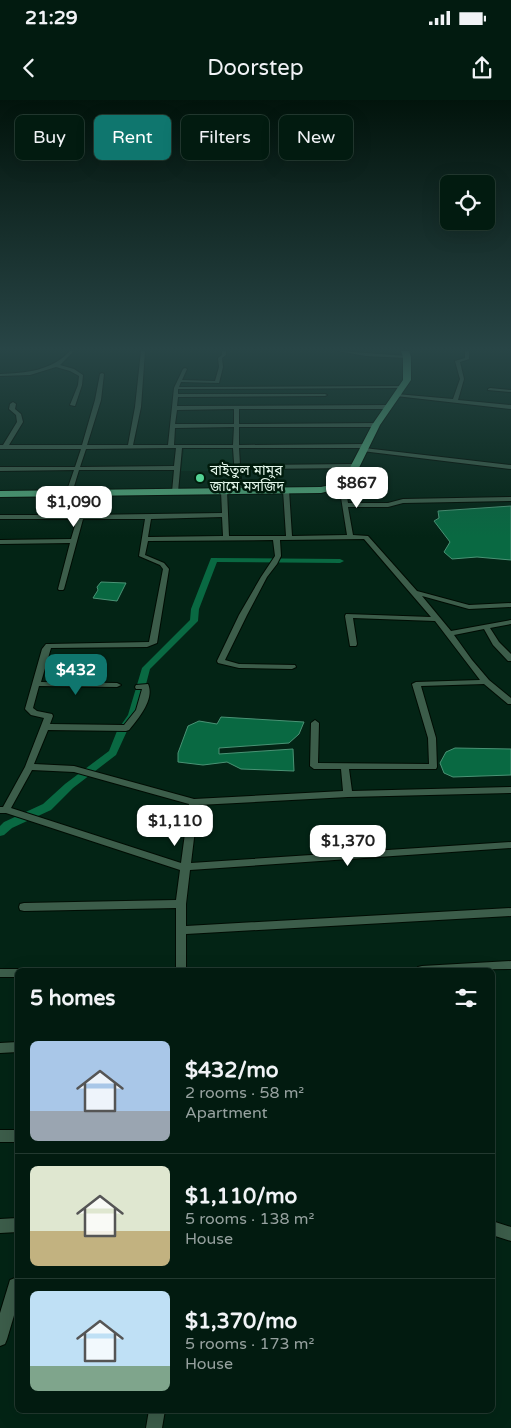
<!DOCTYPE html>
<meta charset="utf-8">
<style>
:root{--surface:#021b10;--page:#0c2419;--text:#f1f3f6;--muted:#96a19f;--line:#233930;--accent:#0f766e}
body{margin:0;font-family:"Varela Round","Noto Sans Bengali",sans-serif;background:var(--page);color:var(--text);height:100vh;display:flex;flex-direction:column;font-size:19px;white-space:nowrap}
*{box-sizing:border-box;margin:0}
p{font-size:16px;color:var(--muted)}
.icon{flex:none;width:28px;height:28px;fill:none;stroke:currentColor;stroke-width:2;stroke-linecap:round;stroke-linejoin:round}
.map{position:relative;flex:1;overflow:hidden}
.drawer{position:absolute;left:15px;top:868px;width:480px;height:445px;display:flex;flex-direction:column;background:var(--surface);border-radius:8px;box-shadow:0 5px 20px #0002,0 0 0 1px var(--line)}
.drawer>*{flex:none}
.hud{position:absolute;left:15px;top:15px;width:481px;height:45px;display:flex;gap:10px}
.tools{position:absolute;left:440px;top:75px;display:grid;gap:10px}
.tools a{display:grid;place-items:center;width:55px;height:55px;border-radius:8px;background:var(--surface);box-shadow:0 5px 20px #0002,0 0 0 1px var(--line);font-size:25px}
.price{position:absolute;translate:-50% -42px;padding:0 11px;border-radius:10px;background:#fff;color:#222;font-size:16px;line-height:32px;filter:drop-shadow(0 1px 2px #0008)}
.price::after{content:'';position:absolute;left:50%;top:30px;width:15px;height:11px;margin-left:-8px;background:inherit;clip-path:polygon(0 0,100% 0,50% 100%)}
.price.active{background:var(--accent);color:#fff}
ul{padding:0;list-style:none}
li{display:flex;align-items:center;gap:15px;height:125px;padding:0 15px}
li+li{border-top:1px solid var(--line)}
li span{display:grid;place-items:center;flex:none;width:140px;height:100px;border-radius:8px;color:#555}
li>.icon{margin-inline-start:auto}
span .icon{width:60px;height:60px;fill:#fffc;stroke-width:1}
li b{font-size:21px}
h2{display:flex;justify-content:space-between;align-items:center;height:60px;padding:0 15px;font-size:21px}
.tag{padding:0 18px;border-radius:8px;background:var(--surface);box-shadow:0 5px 20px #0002,0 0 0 1px var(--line);font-size:18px;line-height:45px}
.tag.active{background:var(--accent);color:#fff}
.status{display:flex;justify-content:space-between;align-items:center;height:35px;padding:0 25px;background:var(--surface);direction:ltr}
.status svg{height:14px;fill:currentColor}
header{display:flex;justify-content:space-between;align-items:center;height:65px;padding:0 15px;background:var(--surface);font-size:22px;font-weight:600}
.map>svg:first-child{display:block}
</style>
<div class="status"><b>21:29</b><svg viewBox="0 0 49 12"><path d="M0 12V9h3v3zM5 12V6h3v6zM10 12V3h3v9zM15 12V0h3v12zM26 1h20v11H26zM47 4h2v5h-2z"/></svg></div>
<header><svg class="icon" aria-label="back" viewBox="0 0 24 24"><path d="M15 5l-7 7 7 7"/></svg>Doorstep<svg class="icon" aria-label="share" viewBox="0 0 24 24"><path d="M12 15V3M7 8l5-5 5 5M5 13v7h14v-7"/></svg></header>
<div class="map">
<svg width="511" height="1328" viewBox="0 0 511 1328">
<rect width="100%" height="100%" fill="#032415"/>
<polygon fill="#052f1c" points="184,348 236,348 234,371 181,371"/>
<g fill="#096942" stroke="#4a9375">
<polygon points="511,406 511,460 477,457 452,459 444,452 450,442 434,421 439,418 438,411"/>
<polygon points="101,482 126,483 117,501 93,498 98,490 97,487"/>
<polygon points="221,617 304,622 299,634 289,643 219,648 219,654 293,649 294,671 241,669 227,662 203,665 178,662 178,653 188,626 199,621 217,624"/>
<polygon points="455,648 511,649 511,675 453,677 444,673 440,663 446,652"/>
</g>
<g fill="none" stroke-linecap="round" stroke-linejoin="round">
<polygon fill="#096942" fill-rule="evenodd" points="211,458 340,459 344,461 340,463 217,462 199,509 198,521 150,569 138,615 127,631 116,655 73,688 51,710 12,728 4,735 0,736 0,726 4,722 43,704 65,684 109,651 117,631 128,615 142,568 190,520 191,509"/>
<defs>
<g id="minor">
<path d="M70,251h4l-14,14 14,4 9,6 -1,10 -7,21 -5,-1 8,-20 1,-9 -9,-5 -14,-4 -26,8 -30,1v-2c26,-1 51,-3 70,-23z"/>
<path d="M141,251h4l-4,56 -8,38h35l6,-57 9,-19 2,-1 2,1 -5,11 33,1 4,-14 -1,-9 4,-3v-4h4v4l-4,3 1,9 -4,16 -38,-1 -2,5 221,-1 2,1 -2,1 -222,1v5h147l2,1 -2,1 -147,1 -1,9 211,-1 3,2 -3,2h-149v15l137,-1 3,2 -3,2h-137v18l127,-1 3,2 -3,2h-127l1,17 116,-1 3,2 -3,2 -116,1 2,22 -3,2 -3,-2 -3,-43h-51l-4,44 -3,2 -3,-2 2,-22h-95l-7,23 -3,2 -3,-2 8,-23 -74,1v-4h75l6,-18h-81v-4h3l14,-23 -1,-7 -7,-6 1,-5 3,-2 3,2 -1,5 6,5 2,8 -14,23h73l13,-45 5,-26 2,-1 2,1 -3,26 -14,45h41l7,-38zM234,309v15h-59l2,-14zM234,327l-1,18h-59l1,-17zM176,348l-2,18 -94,1 6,-18z"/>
<polygon points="338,251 407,256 409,257 407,258 366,256"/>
<polygon points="465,251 469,251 469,259 460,262 464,279 458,300 511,305 511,309 396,296 394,295 396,294 453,299 460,279 455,261 465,258"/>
<polygon points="490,288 511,290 511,292 488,290 488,289"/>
<polygon points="364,348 511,365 511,369 362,351 361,350"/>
<path d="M342,383l3,2 3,18h40l15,-4 108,-2v4l-108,2 -15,4h-40l5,28 15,1 49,55 52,14 42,-2v4l-42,2 -47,-13 29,35 60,-11v4l-21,4 9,14 12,12v7h-3l-15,-16 -9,-16 -30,6 18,25 17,20 22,18v6h-3l-24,-20 -63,2 15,52 1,29 -1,2h-87l3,22 159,-4v6l-163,4 -150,8 -7,58 320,-21v6l-321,22 -4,34v22l325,-18v8l-325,18v36h-10v-62l-152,3 -4,-1 -1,-3 1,-3 4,-1 152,-3 4,-30 -174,-57h-6v-6h3l22,-40 19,-49 -13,-3 -6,-6 17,-60 4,-5h3l100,-2 14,-73 -3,-4 -21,-9 6,-37h-62l-19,70 -1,1h-4l-1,-1 12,-46 -70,1v-4l71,-1 6,-20h-77v-4h78l6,-22 3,-2 3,2 -6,22 138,-2 -1,-22 3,-2 3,2 2,45h57l-3,-46 3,-2 3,2 3,46 55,-1 -8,-50zM222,417l1,19 -75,1 3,-18zM364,439l67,78 -85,-3 -1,2 5,30h6l1,-2 -4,-26 82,3 45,59 -64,2 -4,2 16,54 1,26 -111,-1 1,-40 -4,-3 -4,3 -1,43 4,3h27l2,22 -149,8 -120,-33 -40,-2 14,-34 78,1 3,-1c9,-11 26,-31 19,-46l-12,1 -1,2 1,2h6l-6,21 -12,15 -74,-1 3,-8 -1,-2 -15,-3 -4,-3 6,-22 78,1 4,-2 -4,-2 -76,-1 10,-34 96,-1 10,-4 12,-74 -5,-6 -19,-8 3,-14 125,-1 2,16 -14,21 -22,38 -22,46 1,2 21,5 53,1 4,-2 -1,-2 -56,-1 -14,-4 22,-45 20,-38 10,-13 4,-8 -1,-16zM32,670l42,2 115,32 -8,59 -170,-55z"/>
<polygon points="511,861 511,869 417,870 418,867 422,866"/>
<polygon points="0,869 18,869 22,870 18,870 18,877 0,877"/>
<polygon points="18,942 18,952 0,953 0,943"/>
<rect x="0" y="1030" width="18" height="12"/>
<polygon points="18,1118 18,1132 0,1133 0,1119"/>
<polygon points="492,1121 511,1127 511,1141 492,1135"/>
<polygon points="15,1178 18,1179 18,1202 7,1239 5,1244 0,1246 0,1213 10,1180"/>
<polygon points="149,1310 165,1310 162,1328 146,1328"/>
</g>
<polygon id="primary" points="401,251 409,251 411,257 411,280 380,325 353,380 345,387 321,393 0,397 0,391 321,387 339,383 344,379 372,325 403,280 403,257"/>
</defs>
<use href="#minor" stroke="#000c03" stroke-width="2"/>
<use href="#primary" stroke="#000c03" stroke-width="2"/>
<use href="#minor" fill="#3c5d4a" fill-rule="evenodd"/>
<use href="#primary" fill="#4fa378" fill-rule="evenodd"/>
</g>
<linearGradient id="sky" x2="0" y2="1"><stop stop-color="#02140c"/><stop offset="0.57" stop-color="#284546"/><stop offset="1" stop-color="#284546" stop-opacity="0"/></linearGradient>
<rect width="511" height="437" fill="url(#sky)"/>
<circle fill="#54d395" stroke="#001b0c" stroke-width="2" cx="200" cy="378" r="5"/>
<g text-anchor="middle" stroke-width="5" stroke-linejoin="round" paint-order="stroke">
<g font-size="14" fill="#e3f6eb" stroke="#001b0c" text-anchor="start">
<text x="210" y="375">বাইতুল মামুর<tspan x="210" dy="16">জামে মসজিদ</tspan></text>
</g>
</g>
</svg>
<div class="tools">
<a><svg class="icon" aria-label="locate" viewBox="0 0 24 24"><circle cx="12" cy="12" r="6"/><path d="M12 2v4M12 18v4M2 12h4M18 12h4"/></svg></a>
</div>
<b class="price" style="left:357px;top:409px">$867</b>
<b class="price" style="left:74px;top:428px">$1,090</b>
<b class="price active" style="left:76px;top:596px">$432</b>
<b class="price" style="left:175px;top:747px">$1,110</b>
<b class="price" style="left:348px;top:767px">$1,370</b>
<div class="hud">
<a class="tag">Buy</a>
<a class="tag active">Rent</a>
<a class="tag">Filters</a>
<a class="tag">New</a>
</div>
<section class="drawer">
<h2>5 homes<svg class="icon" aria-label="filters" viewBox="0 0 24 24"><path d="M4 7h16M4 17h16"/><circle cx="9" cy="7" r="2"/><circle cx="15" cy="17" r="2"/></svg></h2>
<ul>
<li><span style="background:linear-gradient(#a9c7e8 70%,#9aa5b1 0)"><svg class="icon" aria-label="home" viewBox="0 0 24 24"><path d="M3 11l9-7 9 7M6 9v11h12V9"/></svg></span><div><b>$432/mo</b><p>2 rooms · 58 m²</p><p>Apartment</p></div></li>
<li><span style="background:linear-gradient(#dfe7d0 65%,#c2b280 0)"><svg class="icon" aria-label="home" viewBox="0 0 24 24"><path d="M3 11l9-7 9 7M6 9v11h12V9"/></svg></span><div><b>$1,110/mo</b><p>5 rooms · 138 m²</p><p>House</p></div></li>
<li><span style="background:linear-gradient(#bfe0f5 75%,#7fa58c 0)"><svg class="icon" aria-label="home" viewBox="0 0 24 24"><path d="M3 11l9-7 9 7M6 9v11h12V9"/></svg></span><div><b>$1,370/mo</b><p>5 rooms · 173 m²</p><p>House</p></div></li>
</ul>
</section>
</div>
